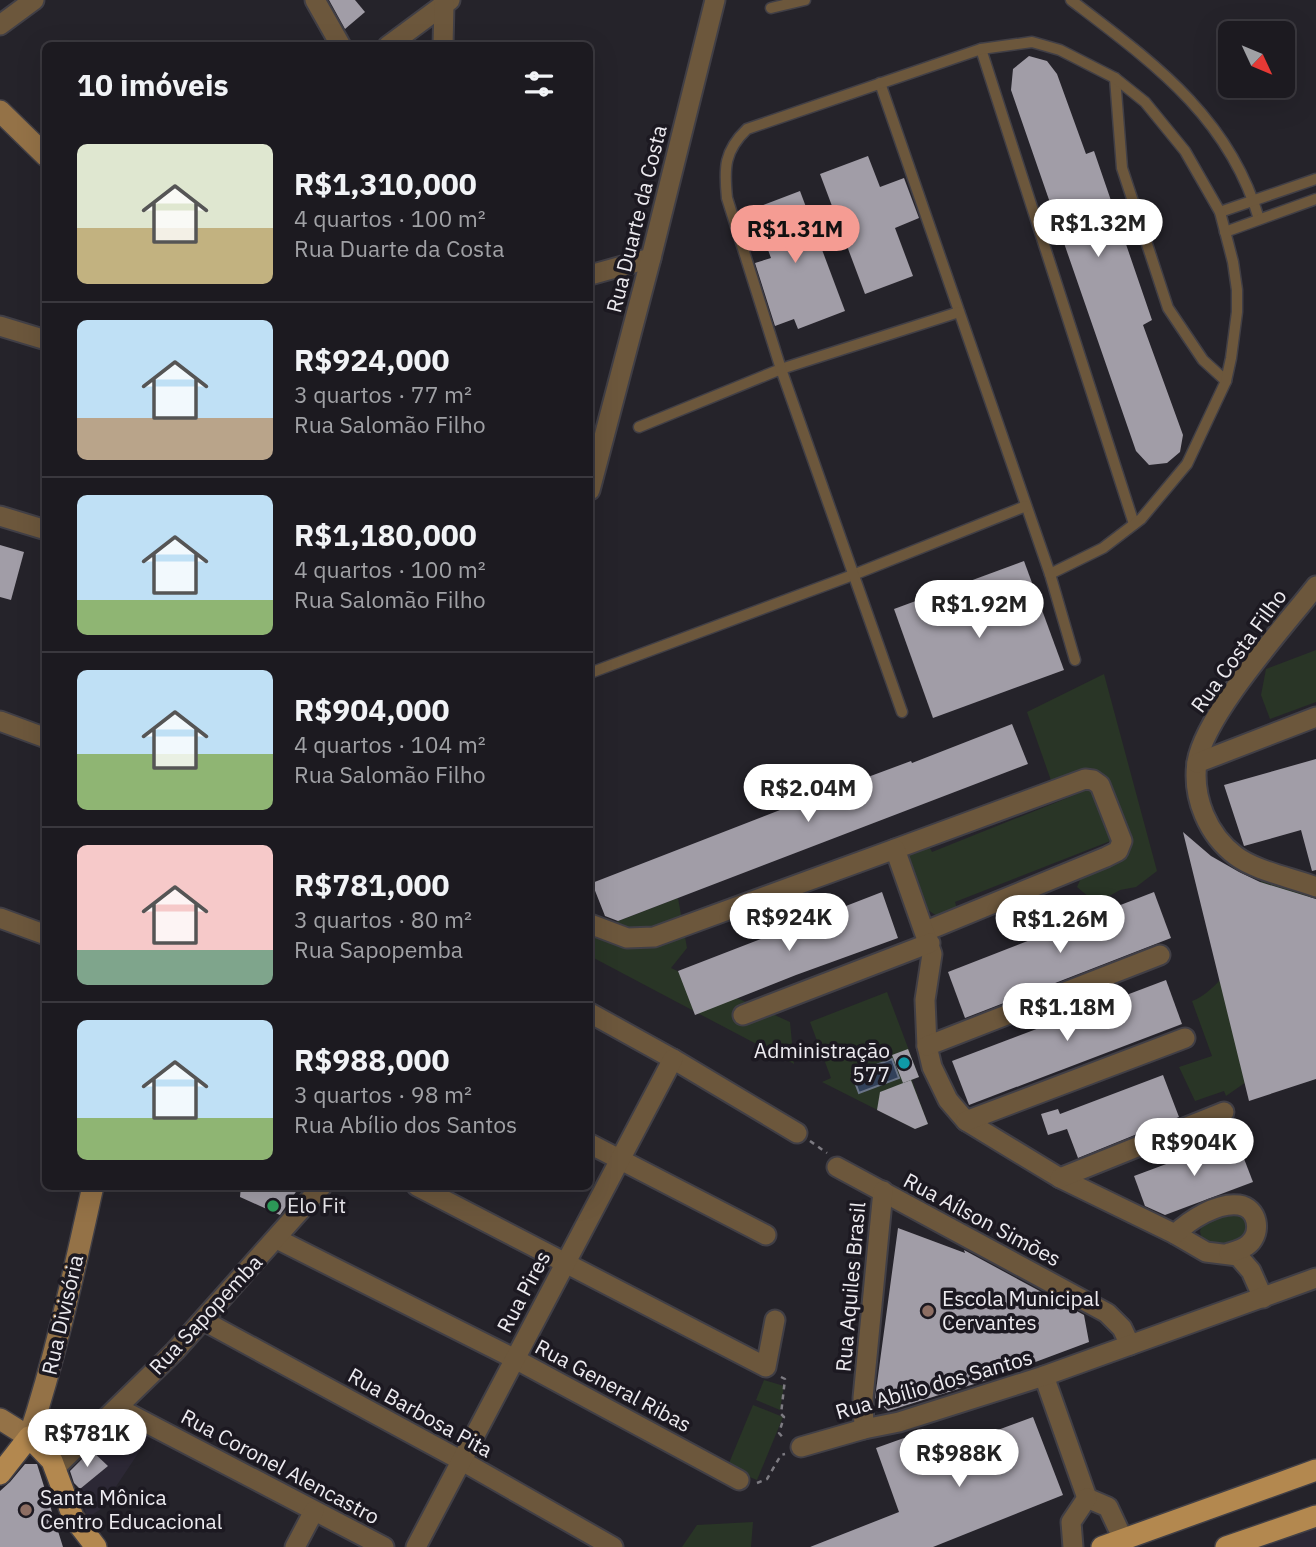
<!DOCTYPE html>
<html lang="pt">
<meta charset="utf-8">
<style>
:root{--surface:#1c1a20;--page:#29272d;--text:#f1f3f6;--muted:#a0a1a5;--line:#3a383e;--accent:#f59c93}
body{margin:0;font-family:"IBM Plex Sans",sans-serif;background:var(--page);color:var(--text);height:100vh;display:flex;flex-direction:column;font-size:26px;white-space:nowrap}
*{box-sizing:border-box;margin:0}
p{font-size:23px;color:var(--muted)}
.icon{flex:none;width:38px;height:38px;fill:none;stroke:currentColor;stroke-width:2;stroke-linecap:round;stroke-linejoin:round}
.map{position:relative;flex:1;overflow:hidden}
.sheet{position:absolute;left:42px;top:42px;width:551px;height:1148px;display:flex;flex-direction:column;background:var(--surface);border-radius:10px;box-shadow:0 7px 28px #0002,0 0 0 2px var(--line)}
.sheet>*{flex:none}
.needle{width:46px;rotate:134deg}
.buttons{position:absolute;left:1218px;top:21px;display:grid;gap:14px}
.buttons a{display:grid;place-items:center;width:77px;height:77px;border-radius:10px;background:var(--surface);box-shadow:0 7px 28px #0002,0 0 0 2px var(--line);font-size:35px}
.price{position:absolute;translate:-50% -60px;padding:0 16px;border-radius:24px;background:#fff;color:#222;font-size:23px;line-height:46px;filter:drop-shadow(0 2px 4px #0008)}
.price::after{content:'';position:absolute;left:50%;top:42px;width:21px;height:16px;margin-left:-10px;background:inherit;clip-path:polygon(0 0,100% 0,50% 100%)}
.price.selected{background:var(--accent);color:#111}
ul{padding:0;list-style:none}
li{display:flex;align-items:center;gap:21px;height:175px;padding:0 35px}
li+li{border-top:2px solid var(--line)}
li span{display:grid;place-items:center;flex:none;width:196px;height:140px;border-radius:10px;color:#555}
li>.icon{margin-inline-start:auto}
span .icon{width:84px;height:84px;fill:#fffc;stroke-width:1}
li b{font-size:30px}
h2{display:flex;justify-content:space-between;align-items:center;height:84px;padding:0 35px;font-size:30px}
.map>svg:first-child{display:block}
</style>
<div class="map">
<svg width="1316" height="1547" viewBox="0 0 1316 1547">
<rect width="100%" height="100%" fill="#25232a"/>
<g fill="#2c2835">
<polygon points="131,1415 149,1437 101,1509 87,1518 80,1489 108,1466 90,1449"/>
<polygon points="1316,1528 1316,1547 1260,1547"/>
</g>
<g fill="#293526">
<polygon points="1316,650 1316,702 1270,719 1261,695 1266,669"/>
<polygon points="1104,674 1157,871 1136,887 1120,890 1104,899 1089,897 1077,887 1085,869 1124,854 1100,785 1054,789 1027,712"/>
<path d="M1092,788l21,52 -158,62 3,10 -16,6c-28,-11 -28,-34 -36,-60l6,-10 15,-6 5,10z"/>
<path d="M1261,879l55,20 -62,107 -24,17 42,41 -46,32 -2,-5 -29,10 -16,-34 33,-11 -20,-55c23,-7 58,-55 64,-78 3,-14 3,-30 5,-44z"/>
<polygon points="678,898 687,948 671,968 790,1022 794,1064 590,956 590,915 608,925"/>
<polygon points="887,992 919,1077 912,1080 928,1124 915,1129 822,1082 831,1078 810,1022"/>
<polygon points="1234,1211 1248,1219 1246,1238 1222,1248 1202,1241 1200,1231 1204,1222"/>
<polygon points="764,1380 784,1386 780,1410 756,1400"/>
<polygon points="753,1405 783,1417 757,1480 727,1468"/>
<polygon points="753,1522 751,1547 682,1547 697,1525"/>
</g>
<polygon fill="#32415a" stroke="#6a7487" stroke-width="2" points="892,1059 899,1078 859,1093 852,1074"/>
<g fill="#a19da7">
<polygon points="329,0 355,0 365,12 345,29"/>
<polygon points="1029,56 1047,61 1057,74 1086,154 1094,151 1152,320 1143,325 1183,435 1180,452 1167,463 1149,465 1136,451 1011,90 1013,69"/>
<polygon points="868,156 880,187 904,178 919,218 895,228 913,276 865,294 820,174"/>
<polygon points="800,191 845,311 798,329 794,319 775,326 755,263 771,258 753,209"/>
<polygon points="0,545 24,552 11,600 0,597"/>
<polygon points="1024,561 1064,670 933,718 894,609"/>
<polygon points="1012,724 1028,764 618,921 605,916 592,883 798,803 911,761 912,763"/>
<polygon points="1316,759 1316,870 1312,871 1301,830 1244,846 1224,785"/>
<polygon points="1183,832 1211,856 1239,872 1260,882 1316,899 1316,1079 1249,1101"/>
<polygon points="882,892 898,938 796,975 695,1015 678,971"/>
<polygon points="1154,892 1171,938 965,1018 948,972"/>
<polygon points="1166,980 1182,1024 969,1105 952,1061"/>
<polygon points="908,1049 919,1077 903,1083 892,1055"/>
<polygon points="1163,1075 1179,1117 1078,1158 1067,1129 1048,1135 1041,1114 1058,1109 1060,1114"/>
<polygon points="911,1080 928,1124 915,1129 877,1110 880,1092"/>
<polygon points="1236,1138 1253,1182 1165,1215 1145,1206 1134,1176"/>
<polygon points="241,1186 300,1186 280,1215 240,1197"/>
<polygon points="898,1228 965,1253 964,1250 1084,1315 1089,1342 987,1380 888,1411 875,1398"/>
<polygon points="1033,1417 1063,1495 933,1547 810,1547 899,1512 876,1448 904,1438 914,1461"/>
<polygon points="91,1450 108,1466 80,1489 74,1483 70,1471"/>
<polygon points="25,1464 37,1464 63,1547 0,1547 0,1491 10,1482"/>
</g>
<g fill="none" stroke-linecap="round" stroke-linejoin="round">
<defs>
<g id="lane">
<path d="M1071,0c81,62 158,116 188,219"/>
<polyline points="771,8 805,0"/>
<polyline points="981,49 1134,524"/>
<polyline points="1115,78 1122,168 1168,308 1203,360 1226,381"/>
<polyline points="880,83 1050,574 1075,660"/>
<polyline points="1220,212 1316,179"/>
<polyline points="1225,232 1316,199"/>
<polyline points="639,427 781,369 959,312"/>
<polyline points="590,673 853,575 1026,506"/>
<path d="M902,712l-121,-343 -54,-171c-3,-30 -3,-47 20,-69l234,-80 51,-7 28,8 55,28 30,24 40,49 35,61 13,50 4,28v22l-6,46 -5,23 -39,83 -46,55 -38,29 -53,26"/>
</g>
<g id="street">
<polyline points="315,0 341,46"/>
<polyline points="0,25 34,0"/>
<polyline points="388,46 450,0"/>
<polyline points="443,46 444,4"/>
<polyline points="590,275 651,258"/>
<polyline points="0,326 46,340"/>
<polyline points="590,490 651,258 715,0"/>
<polyline points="0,516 46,530"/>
<path d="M1316,586c-32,41 -111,128 -119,176 -5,36 11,73 39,94 20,15 57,22 80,31"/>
<polyline points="0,721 46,738"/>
<polyline points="1197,763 1316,717"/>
<polyline points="895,849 1085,779 1093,780 1100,785 1122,841 1118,851 1106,857 926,931"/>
<polyline points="0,918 46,935"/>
<polyline points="590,924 627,938 654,937 895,849 932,954 925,1000 927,1046 932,1067 948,1100 966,1121 1060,1178 1175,1234 1206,1252 1238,1256 1251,1271 1263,1298"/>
<polyline points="590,1013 673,1059 797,1133"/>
<polyline points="743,1015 930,943"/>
<polyline points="927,1046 1160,955"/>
<polyline points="966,1121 1185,1038"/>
<polyline points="590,1144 766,1235"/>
<polyline points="837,1167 1107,1313 1122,1328 1130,1345"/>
<polyline points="1060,1178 1224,1112"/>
<polyline points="417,1186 766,1367 775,1320"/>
<path d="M1175,1234c15,-14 42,-32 64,-29 19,3 23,27 10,39 -5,5 -13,7 -20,9"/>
<polyline points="277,1239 515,1359 739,1480"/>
<polyline points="204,1321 462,1461 613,1547"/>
<polyline points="1044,1376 1087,1498"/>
<polyline points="118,1408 384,1547"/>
<polyline points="864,1429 863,1398 883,1191"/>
<polyline points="801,1447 864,1429 899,1422 1044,1376 1316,1278"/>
<polyline points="55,1468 175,1351 322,1186"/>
<polyline points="1087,1498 1108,1507 1123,1539"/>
<polyline points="295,1547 314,1511"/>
<polyline points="416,1547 673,1059"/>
<polyline points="1073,1547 1071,1522 1087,1498"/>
</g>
<g id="secondary">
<polyline points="0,111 46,156"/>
<path d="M0,1419l29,18c27,-82 45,-166 64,-251"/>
</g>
<g id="primary">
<polyline points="0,1474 29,1437 52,1461 73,1517 96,1547"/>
<polyline points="1102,1547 1316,1470"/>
<polyline points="1226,1547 1316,1516"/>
</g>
</defs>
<use href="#lane" stroke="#413f46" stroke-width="13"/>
<use href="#street" stroke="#413f46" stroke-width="23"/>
<use href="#secondary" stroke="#413f46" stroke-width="24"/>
<use href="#primary" stroke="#413f46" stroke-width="24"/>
<g stroke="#7d7b82" stroke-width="2.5" stroke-dasharray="5 5" stroke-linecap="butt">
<polyline points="810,1141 827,1153"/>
<polyline points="781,1377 785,1379 781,1414 784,1417 779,1433 785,1440"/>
<polyline points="757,1483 767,1479 781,1455 785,1454"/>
</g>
<use href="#lane" stroke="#6c573c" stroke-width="10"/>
<use href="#street" stroke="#6c573c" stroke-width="19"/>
<use href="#secondary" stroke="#947247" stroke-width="21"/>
<use href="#primary" stroke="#b3884f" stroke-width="21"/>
</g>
<circle fill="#0f9aa8" stroke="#1c1921" stroke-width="2.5" cx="904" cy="1063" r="7"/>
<circle fill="#2e9e5b" stroke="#1c1921" stroke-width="2.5" cx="273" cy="1206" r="7"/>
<g fill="#8d6e63" stroke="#1c1921" stroke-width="2.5">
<circle cx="928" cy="1311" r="7"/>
<circle cx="26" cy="1510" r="7"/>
</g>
<g text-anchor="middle" stroke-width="7" stroke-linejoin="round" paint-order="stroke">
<g font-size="21" fill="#edebf0" stroke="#1c1921">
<text transform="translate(637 219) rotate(-76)" y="7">Rua Duarte da Costa</text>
<text transform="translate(1239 651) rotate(-54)" y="7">Rua Costa Filho</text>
<text transform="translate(982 1220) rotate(28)" y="7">Rua Aílson Simões</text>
<text transform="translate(851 1287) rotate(-85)" y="7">Rua Aquiles Brasil</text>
<text transform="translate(524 1292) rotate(-62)" y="7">Rua Pires</text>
<text transform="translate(63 1315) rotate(-77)" y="7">Rua Divisória</text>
<text transform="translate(206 1315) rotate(-47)" y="7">Rua Sapopemba</text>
<text transform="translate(934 1385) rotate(-16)" y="7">Rua Abílio dos Santos</text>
<text transform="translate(613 1386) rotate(28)" y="7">Rua General Ribas</text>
<text transform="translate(420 1413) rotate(29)" y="7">Rua Barbosa Pita</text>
<text transform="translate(280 1467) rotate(28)" y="7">Rua Coronel Alencastro</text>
</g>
<g font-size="21" fill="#edebf0" stroke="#1c1921" text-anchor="start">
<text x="890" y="1058" text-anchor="end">Administração<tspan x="890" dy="24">577</tspan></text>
<text x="287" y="1213">Elo Fit</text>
<text x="942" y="1306">Escola Municipal<tspan x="942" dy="24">Cervantes</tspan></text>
<text x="40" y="1505">Santa Mônica<tspan x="40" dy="24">Centro Educacional</tspan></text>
</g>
</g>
</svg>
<div class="buttons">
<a><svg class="needle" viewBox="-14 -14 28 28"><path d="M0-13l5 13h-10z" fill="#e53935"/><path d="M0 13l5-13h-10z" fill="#a0a1a5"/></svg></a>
</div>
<b class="price" style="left:1098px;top:259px">R$1.32M</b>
<b class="price selected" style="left:795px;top:265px">R$1.31M</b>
<b class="price" style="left:979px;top:640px">R$1.92M</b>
<b class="price" style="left:808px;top:824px">R$2.04M</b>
<b class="price" style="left:789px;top:953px">R$924K</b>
<b class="price" style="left:1060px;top:955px">R$1.26M</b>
<b class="price" style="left:1067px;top:1043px">R$1.18M</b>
<b class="price" style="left:1194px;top:1178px">R$904K</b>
<b class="price" style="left:87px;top:1469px">R$781K</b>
<b class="price" style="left:959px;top:1489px">R$988K</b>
<section class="sheet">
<h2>10 imóveis<svg class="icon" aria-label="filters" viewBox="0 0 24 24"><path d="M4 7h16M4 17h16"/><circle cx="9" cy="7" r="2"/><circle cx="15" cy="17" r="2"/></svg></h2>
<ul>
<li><span style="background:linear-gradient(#dfe7d0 60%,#c2b280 0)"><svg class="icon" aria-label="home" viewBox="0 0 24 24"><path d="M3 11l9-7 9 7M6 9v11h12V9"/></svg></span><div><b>R$1,310,000</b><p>4 quartos · 100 m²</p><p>Rua Duarte da Costa</p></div></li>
<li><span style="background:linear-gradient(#bfe0f5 70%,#b9a48a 0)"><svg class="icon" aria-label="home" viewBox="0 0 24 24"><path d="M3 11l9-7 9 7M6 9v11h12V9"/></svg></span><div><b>R$924,000</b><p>3 quartos · 77 m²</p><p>Rua Salomão Filho</p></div></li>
<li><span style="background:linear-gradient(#bfe0f5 75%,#8fb573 0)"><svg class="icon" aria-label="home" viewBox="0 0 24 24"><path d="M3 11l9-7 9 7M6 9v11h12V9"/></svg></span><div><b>R$1,180,000</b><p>4 quartos · 100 m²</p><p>Rua Salomão Filho</p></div></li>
<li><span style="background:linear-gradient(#bfe0f5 60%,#8fb573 0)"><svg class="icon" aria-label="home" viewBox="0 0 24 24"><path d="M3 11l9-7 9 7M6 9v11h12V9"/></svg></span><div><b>R$904,000</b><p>4 quartos · 104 m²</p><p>Rua Salomão Filho</p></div></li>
<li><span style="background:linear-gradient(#f6c9c9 75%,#7fa58c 0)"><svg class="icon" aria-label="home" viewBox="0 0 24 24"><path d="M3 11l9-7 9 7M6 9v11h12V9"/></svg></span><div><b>R$781,000</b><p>3 quartos · 80 m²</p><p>Rua Sapopemba</p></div></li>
<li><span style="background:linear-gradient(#bfe0f5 70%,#8fb573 0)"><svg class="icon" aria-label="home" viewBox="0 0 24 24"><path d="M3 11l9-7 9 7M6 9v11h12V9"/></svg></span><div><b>R$988,000</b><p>3 quartos · 98 m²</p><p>Rua Abílio dos Santos</p></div></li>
</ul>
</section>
</div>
